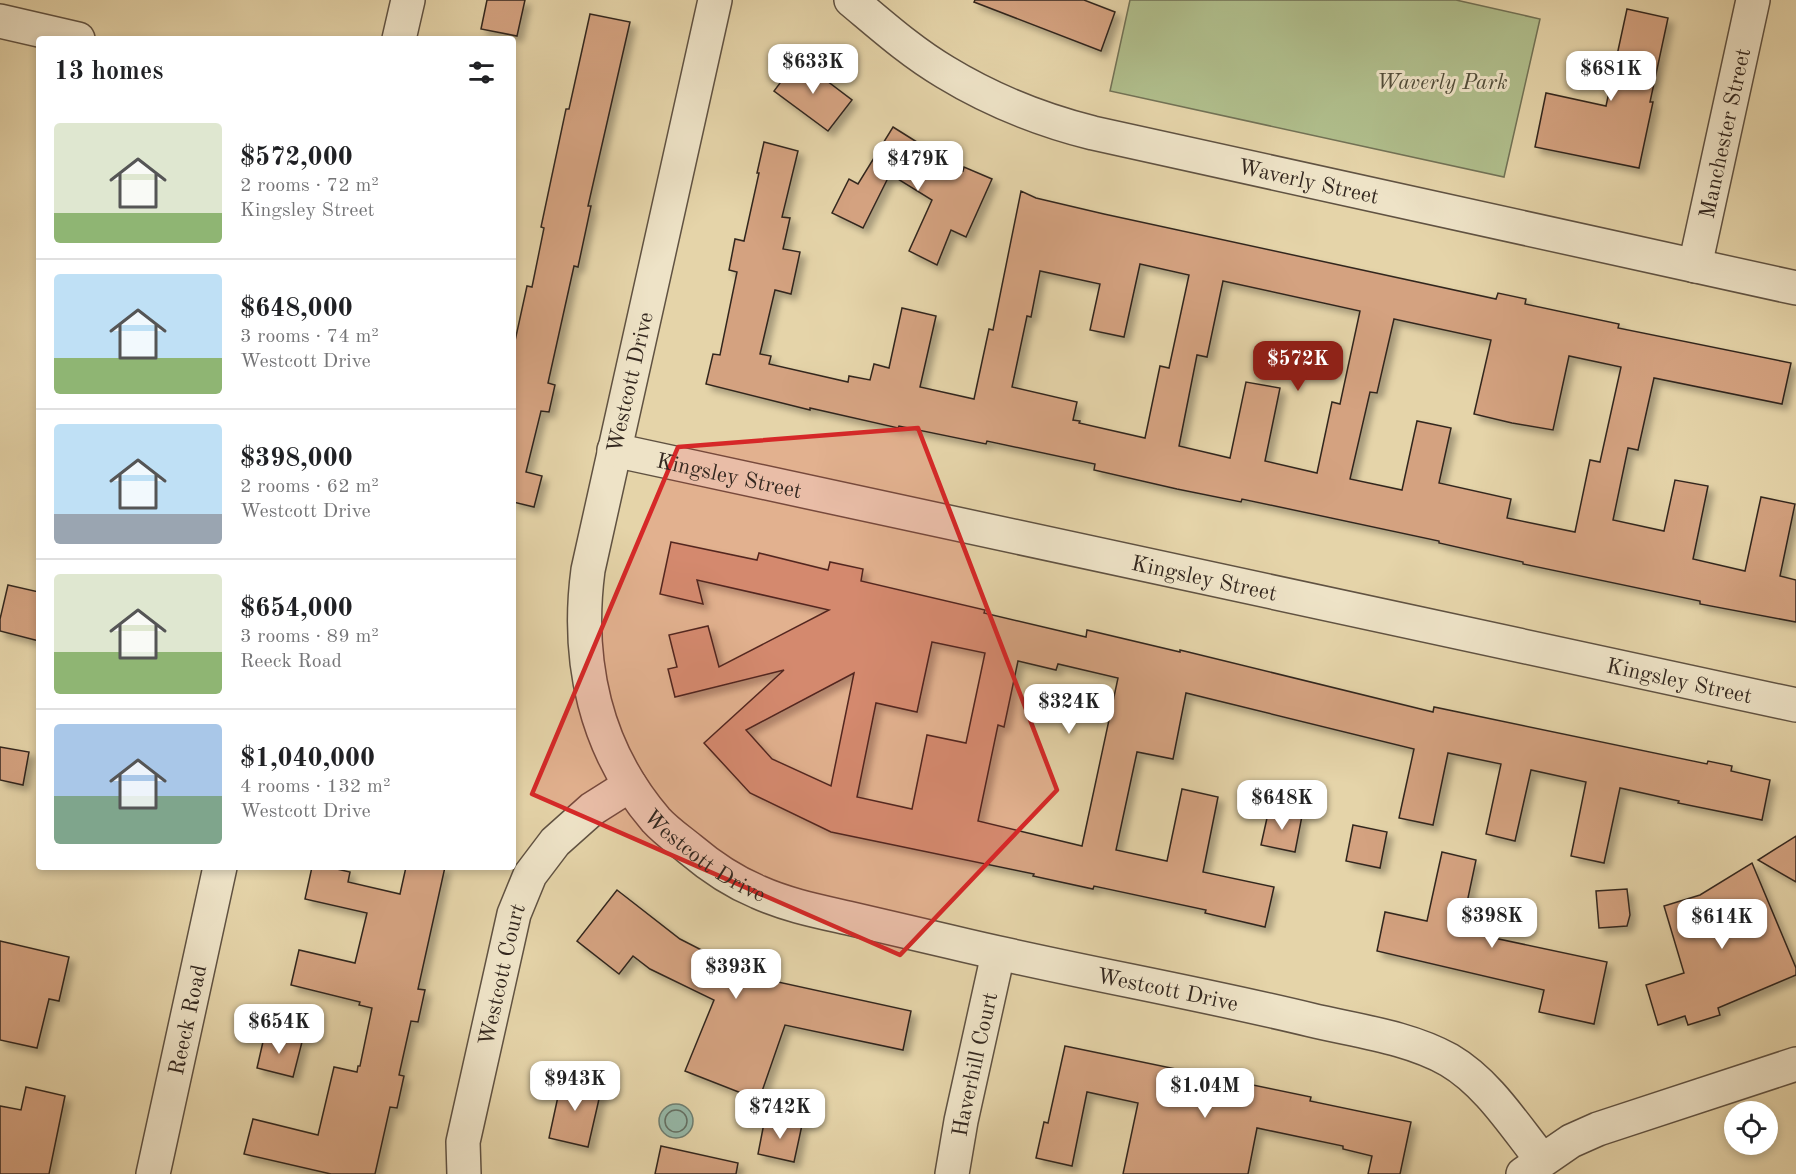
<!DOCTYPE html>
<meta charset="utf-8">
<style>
:root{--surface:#fff;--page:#f2f2f2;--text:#202124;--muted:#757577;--line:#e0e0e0;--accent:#8f2418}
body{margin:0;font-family:"Old Standard TT",serif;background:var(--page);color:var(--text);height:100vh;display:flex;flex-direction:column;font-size:22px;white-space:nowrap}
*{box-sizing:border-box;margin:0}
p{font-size:20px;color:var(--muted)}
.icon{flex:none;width:33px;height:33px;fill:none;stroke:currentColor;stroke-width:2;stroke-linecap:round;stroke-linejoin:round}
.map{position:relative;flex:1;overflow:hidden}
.sheet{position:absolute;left:36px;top:36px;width:480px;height:834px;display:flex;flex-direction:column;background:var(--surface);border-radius:6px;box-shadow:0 3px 9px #0003}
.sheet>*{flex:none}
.fabs{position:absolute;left:1724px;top:1101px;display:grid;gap:12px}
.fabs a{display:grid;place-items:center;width:54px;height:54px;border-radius:50%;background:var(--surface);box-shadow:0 3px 9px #0003;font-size:30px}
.price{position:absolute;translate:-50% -51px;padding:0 14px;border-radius:12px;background:#fff;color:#222;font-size:20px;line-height:39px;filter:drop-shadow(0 2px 3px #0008)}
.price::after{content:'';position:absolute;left:50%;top:36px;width:18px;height:14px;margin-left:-9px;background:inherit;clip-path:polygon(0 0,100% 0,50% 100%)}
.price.on{background:var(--accent);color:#fff}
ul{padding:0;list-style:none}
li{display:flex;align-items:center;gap:18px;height:150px;padding:0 18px}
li+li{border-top:2px solid var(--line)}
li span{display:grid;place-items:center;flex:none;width:168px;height:120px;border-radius:6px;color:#555}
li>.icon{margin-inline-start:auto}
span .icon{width:72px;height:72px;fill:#fffc;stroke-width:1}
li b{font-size:26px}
h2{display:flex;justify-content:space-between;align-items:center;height:72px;padding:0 18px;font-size:26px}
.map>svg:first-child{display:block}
</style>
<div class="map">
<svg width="1796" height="1174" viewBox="0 0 1796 1174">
<defs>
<filter id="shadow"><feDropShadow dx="5.5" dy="5.5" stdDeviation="3" flood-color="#0004"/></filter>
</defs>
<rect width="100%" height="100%" fill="#e5d4a9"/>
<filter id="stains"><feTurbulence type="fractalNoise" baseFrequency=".00333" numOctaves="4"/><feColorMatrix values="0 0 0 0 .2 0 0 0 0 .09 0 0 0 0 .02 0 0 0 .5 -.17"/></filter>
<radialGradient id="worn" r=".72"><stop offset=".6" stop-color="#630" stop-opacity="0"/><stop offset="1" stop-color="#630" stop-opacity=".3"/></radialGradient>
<polygon fill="#b0be8c" stroke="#727256" stroke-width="1.5" points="1130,0 1456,0 1540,19 1504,177 1110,91"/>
<circle fill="#96b8a8" stroke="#6e7e71" stroke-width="1.5" cx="676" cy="1121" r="17"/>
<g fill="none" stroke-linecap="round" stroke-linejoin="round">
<circle stroke="#647064" stroke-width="1.5" cx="676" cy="1121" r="11"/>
</g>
<g fill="#d4a280" stroke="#33271f" stroke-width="1.5" fill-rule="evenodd" filter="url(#shadow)">
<polygon points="487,0 525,0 517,36 481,29"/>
<polygon points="975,0 1084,0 1115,12 1101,51 974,2"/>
<polygon points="1627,9 1668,18 1650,102 1653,102 1639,168 1535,147 1546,93 1606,106"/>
<polygon points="590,14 630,22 588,206 591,206 578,267 574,266 548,383 555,385 549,412 541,411 526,472 542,476 534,507 513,502 513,350 527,286 532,287 544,228 541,227 566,109 569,109"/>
<polygon points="798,59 852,100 828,131 774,91"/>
<polygon points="893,127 963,171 964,167 992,179 966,237 951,230 937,265 909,251 932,200 890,174 863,228 832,213 849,179 858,184"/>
<path d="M764,142l34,9 -16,66 8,1 -7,31 17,3 -9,42 -16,-4 -15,64 11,2 -2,8 79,18 1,-6 21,4 4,-16 15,4 13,-60 34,8 -16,71 54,12 15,-70 4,1 28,-139 15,7 68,16 392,85 2,-6 28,6 -1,5 94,20 -1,4 173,35 -9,41 -128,-26 -16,72 -10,-2 -15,72 51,11 11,-51 33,6 -15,73 52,12 16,-74 34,7 -15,72 16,4v42l-96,-18v-3l-177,-37v-2l-84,-19v-2l-197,-42 -1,3 -64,-13 -83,-19 1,-6 -108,-23 -1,3 -87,-18 -1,2 -88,-20v2l-104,-26 7,-30 7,1 17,-83 -8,-2 6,-31 9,2 15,-68h-2zM1140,264l49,11 -20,93 -9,-2 -15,72 -66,-15 1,-2 -7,-1 4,-18 -65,-15 15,-71 4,1 9,-46 60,13 -10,46 34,7zM1223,281l137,30 -20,93 -8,-2 -15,71 -52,-12 15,-73 -34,-6 -16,76 -51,-12 18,-91 10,2zM1394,319l97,21 -17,74 38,9 41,7 16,-74 52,11 -21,95 -10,-2 -15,72 -68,-14 4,-19 -72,-16 12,-55 -34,-7 -15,69 -52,-11 20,-87 7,1z"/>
<path d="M671,542l86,18 2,-7 69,17 2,-8 33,7 -2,12 124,29 -1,3 102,24 1,-7 93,22v-2l253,62 1,-5 273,57 1,-3 24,5 -1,5 39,9 -8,40 -84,-17 1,-2 -59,-13 -16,75 -33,-7 15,-74 -55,-12 -16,71 -29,-7 15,-70 -53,-11 -15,72 -34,-7 15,-69 -228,-56 -13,66 -36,-7 -21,98 51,11 15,-72 36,8 -15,75 71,15 -9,40 -60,-14 1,-3 -112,-24 -1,3 -60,-13 1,-2 -203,-42 -81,-39 -46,-50 80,-73 -109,27 -7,-28 9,-2 -8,-32 39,-9 11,41 110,-57 -132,-30 6,24 -43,-10zM932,642l53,11 -19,90 -39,-8 -15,74 -55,-12 19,-94 41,9zM1018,661l38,9 2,-6 60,14 -36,168 -104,-25 20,-96 6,2zM854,673l-23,113 -59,-27 -26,-29z"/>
<polygon points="8,585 39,592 39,641 0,631 0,619"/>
<polygon points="0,747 29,752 23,785 0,780"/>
<polygon points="1269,809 1302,816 1295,852 1261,845"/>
<polygon points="1353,825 1387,832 1380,868 1346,861"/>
<polygon points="1796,836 1796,882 1758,860"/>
<polygon points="1442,852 1476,860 1461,931 1607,962 1594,1024 1539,1012 1544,990 1377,951 1385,912 1427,921"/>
<polygon points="1752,863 1796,968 1796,975 1718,1008 1720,1015 1688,1025 1685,1016 1658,1025 1646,985 1684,973 1664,906 1700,895"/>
<polygon points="312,867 328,867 350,872 348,882 400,894 406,867 445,867 418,989 425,990 418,1022 411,1021 399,1075 404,1076 397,1108 390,1107 375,1174 331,1174 244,1154 253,1119 318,1135 334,1067 357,1072 358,1066 360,1066 372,1008 359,1005 360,1002 291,985 299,950 355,963 367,913 305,899"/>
<polygon points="1627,889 1630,915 1627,926 1599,928 1596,891"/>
<polygon points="617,890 680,939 717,958 720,950 747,963 741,974 911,1011 903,1050 785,1025 759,1100 685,1071 714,1000 650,969 633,956 619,974 577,941"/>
<polygon points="0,941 69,957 59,1001 49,999 37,1048 0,1040"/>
<polygon points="265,1033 302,1042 293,1077 257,1068"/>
<polygon points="1065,1046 1311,1097 1310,1101 1411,1122 1400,1174 1368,1174 1372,1156 1343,1149 1343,1146 1257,1128 1248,1174 1123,1174 1138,1103 1087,1092 1072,1166 1036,1158 1044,1122 1048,1123"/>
<polygon points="562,1078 602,1086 588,1147 549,1138"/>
<polygon points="26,1087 65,1096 49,1174 0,1174 0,1106 21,1110"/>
<polygon points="765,1118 802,1125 794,1162 758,1154"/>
<polygon points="661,1146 738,1163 736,1174 655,1174"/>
</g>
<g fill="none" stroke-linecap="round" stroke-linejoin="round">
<defs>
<g id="minor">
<path id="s1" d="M715,0l-127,570c-12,91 7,179 68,250 10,11 23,20 34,29 20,17 44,33 68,43 29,13 59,19 90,26 34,8 69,16 103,24 120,29 241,49 360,78 46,11 97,17 138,40 39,23 65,65 93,100"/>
<path id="s2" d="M851,0c30,25 60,52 94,72 46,28 96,48 148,61l703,155"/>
<polyline points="0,21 78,39"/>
<polyline points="399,39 408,0"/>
<path id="s3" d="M1695,266l58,-266"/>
<path id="s4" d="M614,450l1182,255"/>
<path id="s5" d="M153,1174l67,-307"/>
<path id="s6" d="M464,1174l-1,-32 51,-228 16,-39 25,-33 37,-33 38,-24"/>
<path id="s7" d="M952,1174l9,-53 37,-167"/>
<polyline points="1523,1174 1571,1141 1598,1129 1796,1064"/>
</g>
</defs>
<use href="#minor" stroke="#605242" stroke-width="36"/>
<use href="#minor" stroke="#eee3c7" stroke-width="33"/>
</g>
<path fill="#d62828" fill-opacity="0.2" stroke="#d62828" stroke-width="4.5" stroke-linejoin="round" d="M918,428l139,362 -157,165 -368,-161 146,-347z"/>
<g text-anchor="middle" stroke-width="6" stroke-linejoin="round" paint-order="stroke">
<g font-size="22" font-style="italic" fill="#524d3a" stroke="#eee3c7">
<text x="1442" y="89">Waverly Park</text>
</g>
<g font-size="22" fill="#33271f" stroke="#eee3c7">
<text dy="8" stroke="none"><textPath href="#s3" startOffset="136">Manchester Street</textPath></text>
<text dy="8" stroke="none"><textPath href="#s2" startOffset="500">Waverly Street</textPath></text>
<text transform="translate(629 382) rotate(-77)" y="8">Westcott Drive</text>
<text dy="8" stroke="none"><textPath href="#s4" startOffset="118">Kingsley Street</textPath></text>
<text dy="8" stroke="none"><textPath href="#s4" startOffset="604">Kingsley Street</textPath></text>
<text dy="8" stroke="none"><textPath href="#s4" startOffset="1090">Kingsley Street</textPath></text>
<text dy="8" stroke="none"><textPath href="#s1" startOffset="912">Westcott Drive</textPath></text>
<text dy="8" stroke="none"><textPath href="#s6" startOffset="204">Westcott Court</textPath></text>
<text dy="8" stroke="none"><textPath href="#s1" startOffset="1398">Westcott Drive</textPath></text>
<text dy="8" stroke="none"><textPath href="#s5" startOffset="158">Reeck Road</textPath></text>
<text dy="8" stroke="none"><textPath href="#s7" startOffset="112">Haverhill Court</textPath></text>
</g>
</g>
<rect width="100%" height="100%" filter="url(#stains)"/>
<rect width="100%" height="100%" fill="url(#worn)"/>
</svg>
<div class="fabs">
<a><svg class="icon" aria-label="locate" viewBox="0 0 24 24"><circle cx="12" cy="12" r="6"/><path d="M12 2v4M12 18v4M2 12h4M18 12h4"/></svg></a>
</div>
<b class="price" style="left:813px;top:95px">$633K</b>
<b class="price" style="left:1611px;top:102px">$681K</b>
<b class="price" style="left:918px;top:192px">$479K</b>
<b class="price on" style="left:1298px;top:392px">$572K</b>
<b class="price" style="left:1069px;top:735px">$324K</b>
<b class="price" style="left:1282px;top:831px">$648K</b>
<b class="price" style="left:1492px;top:949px">$398K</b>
<b class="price" style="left:1722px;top:950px">$614K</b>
<b class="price" style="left:736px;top:1000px">$393K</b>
<b class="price" style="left:279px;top:1055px">$654K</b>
<b class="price" style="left:575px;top:1112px">$943K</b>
<b class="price" style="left:1205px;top:1119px">$1.04M</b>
<b class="price" style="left:780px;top:1140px">$742K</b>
<section class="sheet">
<h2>13 homes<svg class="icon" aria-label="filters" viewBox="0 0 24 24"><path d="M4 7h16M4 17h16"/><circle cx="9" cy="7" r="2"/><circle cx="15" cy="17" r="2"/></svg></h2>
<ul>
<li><span style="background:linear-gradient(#dfe7d0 75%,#8fb573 0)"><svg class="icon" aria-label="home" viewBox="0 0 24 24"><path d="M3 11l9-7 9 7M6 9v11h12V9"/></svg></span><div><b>$572,000</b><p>2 rooms · 72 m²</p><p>Kingsley Street</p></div></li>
<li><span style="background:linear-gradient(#bfe0f5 70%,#8fb573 0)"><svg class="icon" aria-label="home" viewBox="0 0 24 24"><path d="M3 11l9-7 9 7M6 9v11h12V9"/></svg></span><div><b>$648,000</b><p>3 rooms · 74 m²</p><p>Westcott Drive</p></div></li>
<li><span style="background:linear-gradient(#bfe0f5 75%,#9aa5b1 0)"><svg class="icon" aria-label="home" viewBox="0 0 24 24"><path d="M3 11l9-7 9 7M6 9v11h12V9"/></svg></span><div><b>$398,000</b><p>2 rooms · 62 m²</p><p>Westcott Drive</p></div></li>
<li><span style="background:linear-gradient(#dfe7d0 65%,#8fb573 0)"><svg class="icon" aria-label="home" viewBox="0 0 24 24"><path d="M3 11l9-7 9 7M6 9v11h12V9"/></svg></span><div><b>$654,000</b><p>3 rooms · 89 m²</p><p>Reeck Road</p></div></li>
<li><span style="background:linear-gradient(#a9c7e8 60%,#7fa58c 0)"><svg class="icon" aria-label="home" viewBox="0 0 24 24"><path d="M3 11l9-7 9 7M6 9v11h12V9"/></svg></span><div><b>$1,040,000</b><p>4 rooms · 132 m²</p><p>Westcott Drive</p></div></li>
</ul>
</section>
</div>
